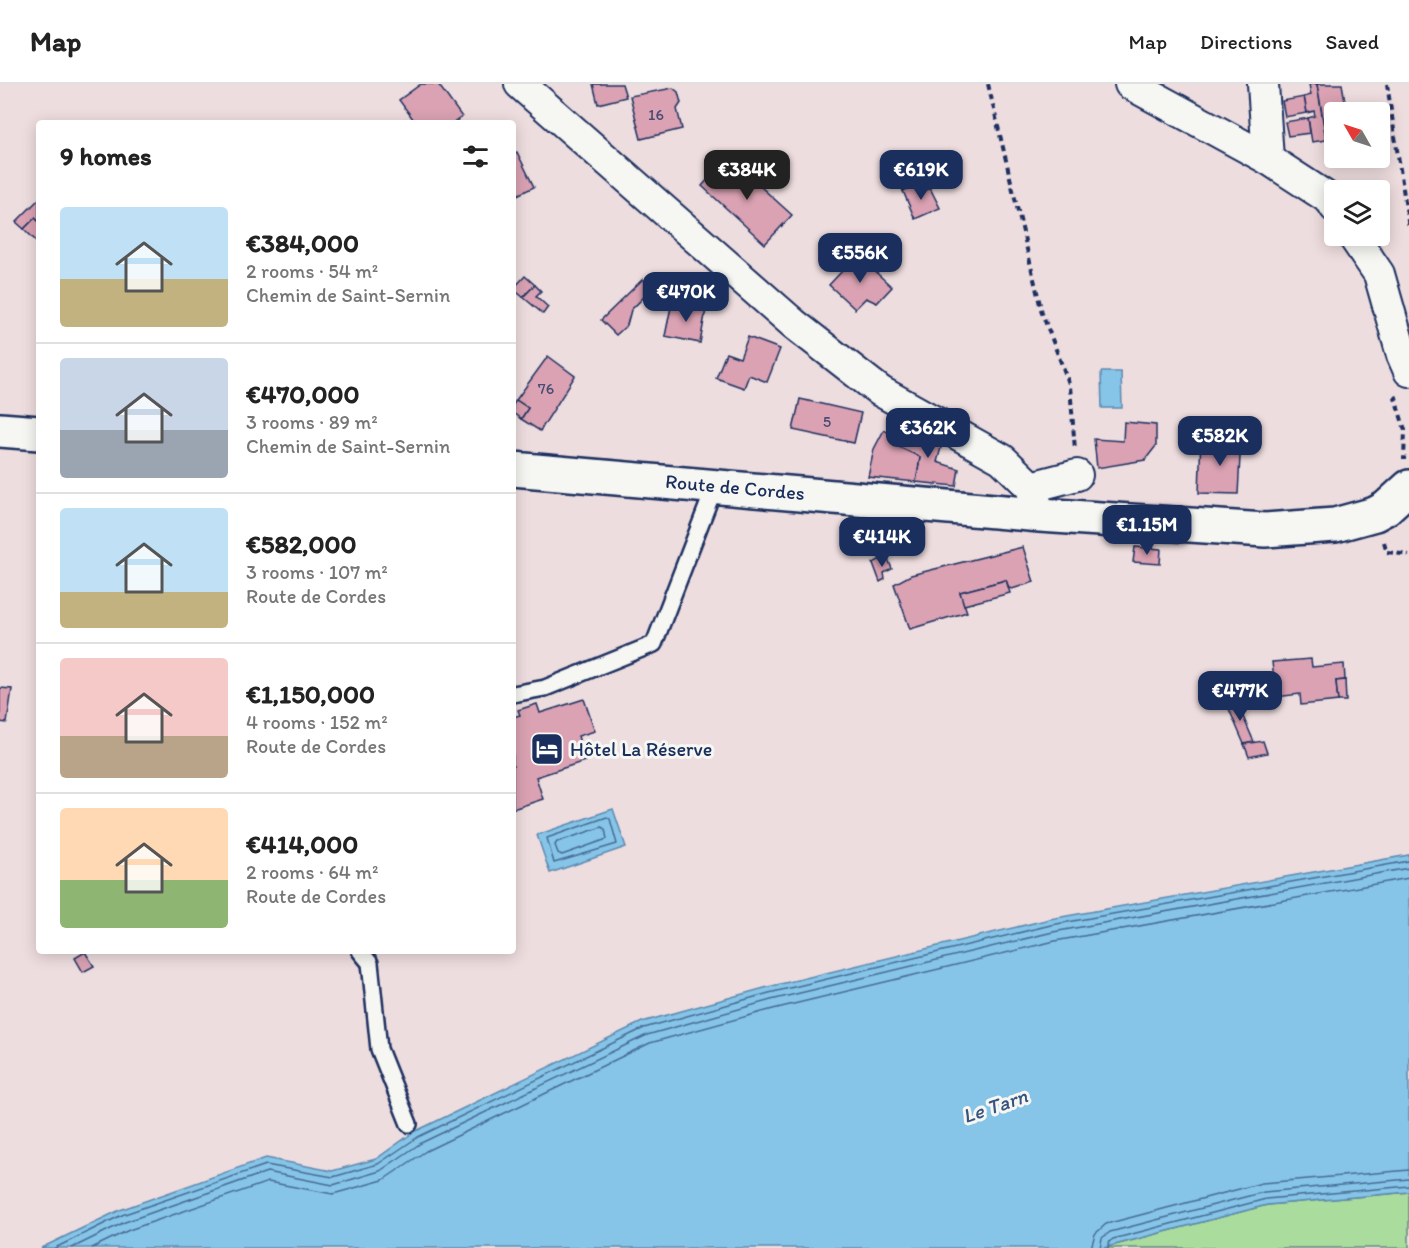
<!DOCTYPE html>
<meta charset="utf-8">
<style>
:root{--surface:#fff;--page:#f2f2f2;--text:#222;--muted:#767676;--line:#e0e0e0;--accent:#1b2f5e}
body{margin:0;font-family:Itim,sans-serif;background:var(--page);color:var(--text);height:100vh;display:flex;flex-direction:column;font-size:22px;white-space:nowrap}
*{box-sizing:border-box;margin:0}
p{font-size:20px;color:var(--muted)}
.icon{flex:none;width:33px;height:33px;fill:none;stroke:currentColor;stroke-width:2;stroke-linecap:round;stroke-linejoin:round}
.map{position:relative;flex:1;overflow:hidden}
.panel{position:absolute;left:36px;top:36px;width:480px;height:834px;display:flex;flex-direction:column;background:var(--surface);border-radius:6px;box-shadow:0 3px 15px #0003}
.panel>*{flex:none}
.needle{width:39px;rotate:309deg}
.buttons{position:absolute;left:1324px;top:18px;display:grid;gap:12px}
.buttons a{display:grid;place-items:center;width:66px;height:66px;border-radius:6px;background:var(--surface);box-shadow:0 3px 15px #0003;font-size:30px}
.price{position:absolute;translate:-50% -51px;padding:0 14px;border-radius:12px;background:var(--accent);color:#fff;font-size:20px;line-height:39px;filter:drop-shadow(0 2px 3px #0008)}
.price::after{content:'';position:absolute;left:50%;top:36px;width:18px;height:14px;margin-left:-9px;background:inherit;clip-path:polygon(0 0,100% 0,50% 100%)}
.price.current{background:#222;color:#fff}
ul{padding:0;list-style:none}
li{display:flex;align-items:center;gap:18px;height:150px;padding:0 24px}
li+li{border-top:2px solid var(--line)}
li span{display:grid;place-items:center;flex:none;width:168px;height:120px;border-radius:6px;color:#555}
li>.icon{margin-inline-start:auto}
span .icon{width:72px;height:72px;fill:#fffc;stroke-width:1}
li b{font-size:26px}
h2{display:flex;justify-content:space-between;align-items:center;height:72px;padding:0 24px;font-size:26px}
header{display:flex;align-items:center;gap:36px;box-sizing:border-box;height:84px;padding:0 30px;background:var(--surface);border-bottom:2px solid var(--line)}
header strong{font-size:28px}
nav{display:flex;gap:33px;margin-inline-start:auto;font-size:21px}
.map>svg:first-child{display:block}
</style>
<header>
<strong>Map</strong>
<nav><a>Map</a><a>Directions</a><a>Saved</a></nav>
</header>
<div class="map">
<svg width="1409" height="1164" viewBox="0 0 1409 1164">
<rect width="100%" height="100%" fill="#eedddf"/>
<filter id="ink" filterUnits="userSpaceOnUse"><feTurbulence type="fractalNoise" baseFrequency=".0167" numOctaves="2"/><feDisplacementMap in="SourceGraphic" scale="12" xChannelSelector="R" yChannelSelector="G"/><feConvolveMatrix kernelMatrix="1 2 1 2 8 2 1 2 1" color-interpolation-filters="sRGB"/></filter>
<g filter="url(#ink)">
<polygon fill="#aadc9d" stroke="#62867e" stroke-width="1.5" points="1409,1108 1409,1164 1103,1164 1267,1121"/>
<g fill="#86c5e7" stroke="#5b89b0" stroke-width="1.5">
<polygon points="1101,288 1121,288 1122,324 1102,324"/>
<polygon points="613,725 626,763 550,789 537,751"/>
<polygon points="1409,771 1409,1108 1267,1121 1103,1164 41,1164 120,1126 266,1074 332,1087 376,1075 414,1048 642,938 768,903 1050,835"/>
</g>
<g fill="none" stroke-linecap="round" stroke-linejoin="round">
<g stroke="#466b95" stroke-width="1.5">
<polygon points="607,733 610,735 617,760 554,779 547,754"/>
<polygon points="602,743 605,745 607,755 562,771 558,769 555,761 557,758"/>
<polyline points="55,1164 122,1131 266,1081 333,1093 378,1080 418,1053 644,944 769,909 1051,841 1409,777"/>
<polyline points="72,1164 125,1138 267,1088 333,1101 380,1087 421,1059 647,951 771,916 1053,848 1409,784"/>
<polyline points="92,1164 129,1146 268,1098 333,1110 383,1096 426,1067 650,959 773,925 1055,857 1409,794"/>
<polyline points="1091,1164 1095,1150 1106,1140 1262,1099 1409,1086"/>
<polyline points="1100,1164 1102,1154 1110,1148 1264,1108 1409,1095"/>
<polyline points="1108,1164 1109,1158 1113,1155 1266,1115 1409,1102"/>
</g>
</g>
<g fill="#daa2b3" stroke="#1b2f5e" stroke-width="1.5">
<polygon points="421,0 438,0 462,33 453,39 416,39 399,16"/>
<polygon points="593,0 622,0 626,13 598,20"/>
<polygon points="1309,0 1317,0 1326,56 1312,58 1308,34 1315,32 1314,27 1307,29 1304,13 1311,11"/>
<polygon points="1317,0 1342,0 1347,28 1335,28 1335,56 1327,58"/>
<polygon points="673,4 678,8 681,19 677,25 682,45 641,55 630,12"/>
<polygon points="1304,13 1307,29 1285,33 1282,17"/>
<polygon points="1308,34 1310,49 1288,52 1285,38"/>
<polygon points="517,68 534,103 513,113 513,70"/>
<polygon points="728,73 792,131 765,160 702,102"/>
<polygon points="915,91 919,99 903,107 899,97"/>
<polygon points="919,99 923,108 930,104 940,124 915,135 903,107"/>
<polygon points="39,115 39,138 35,134 24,145 16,138"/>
<polygon points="35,134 39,138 39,156 37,158 24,145"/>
<polygon points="857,171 892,203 877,219 866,214 855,225 829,201"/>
<polygon points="525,192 535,201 523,213 513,205"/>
<polygon points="643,195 653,204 631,226 627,241 616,251 601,236"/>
<polygon points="535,201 541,207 536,212 548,223 543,230 523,213"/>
<polygon points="672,218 706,225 700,259 665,252"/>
<polygon points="748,253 780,265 767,298 749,291 744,304 716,294 726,269 740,274"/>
<polygon points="548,272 575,292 540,347 521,335 528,324 516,316"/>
<polygon points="800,315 861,329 854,359 793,346"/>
<polygon points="516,316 528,324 521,335 513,329 513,321"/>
<polygon points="1124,338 1156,341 1156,362 1145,376 1097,384 1094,355 1123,357"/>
<polygon points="905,342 942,360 937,378 959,385 956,402 916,398 920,373 897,362"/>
<polygon points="884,346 900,354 897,362 920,373 916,398 868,393 874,365"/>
<polygon points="1201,352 1216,353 1215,361 1230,362 1231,353 1241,354 1238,410 1199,409"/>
<polygon points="1023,463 1034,498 1012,505 1009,504 1006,496 960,508 967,528 910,545 894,500 911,491"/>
<polygon points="1135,463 1161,465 1160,480 1133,478"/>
<polygon points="887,472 892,485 884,489 885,495 880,498 873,479"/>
<polygon points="1006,496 1010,509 964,521 960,508"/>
<polygon points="1311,575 1312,583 1344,580 1345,596 1336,597 1338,617 1301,621 1300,610 1276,613 1272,578"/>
<polygon points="1345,596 1346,617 1338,617 1336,597"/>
<polygon points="0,604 12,605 7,639 0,638"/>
<polygon points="1235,614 1254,658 1244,660 1226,618"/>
<polygon points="584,615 595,647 578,652 585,677 536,693 543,715 513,725 513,633 520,631 518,626 537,620 540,629"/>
<polygon points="1263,657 1267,669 1249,673 1244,660"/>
<polygon points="85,868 94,882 83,888 75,874"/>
</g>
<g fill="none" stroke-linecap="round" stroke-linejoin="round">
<defs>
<g id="lane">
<polyline points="513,610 545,604 654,560 715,402"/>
<polyline points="360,867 370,879 379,965 409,1040"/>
</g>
<g id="street">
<polyline points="520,0 794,240 880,307 1002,375 1031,403 1040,431"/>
<polyline points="1130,0 1268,75 1331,116 1335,123"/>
<polyline points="1263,0 1268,75"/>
<polyline points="1353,152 1379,190 1402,271 1409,287"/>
<polyline points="1031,403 1077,391"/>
</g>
<g id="primary">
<polyline points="0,346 39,349"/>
<polyline points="513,385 1040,431 1265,446 1335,441 1375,430 1386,424 1409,403"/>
</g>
</defs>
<use href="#lane" stroke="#1b2f5e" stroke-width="20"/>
<use href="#street" stroke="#1b2f5e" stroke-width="34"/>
<use href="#primary" stroke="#1b2f5e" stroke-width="38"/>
<g stroke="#1b2f5e" stroke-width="4" stroke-dasharray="6 4.5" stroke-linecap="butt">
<polyline points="988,0 1042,229 1070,302 1075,366"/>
<polyline points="1387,0 1409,144"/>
<polyline points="1398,313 1395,314 1405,346 1404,376"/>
<polyline points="1384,458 1387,468 1409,471"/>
</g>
<use href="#lane" stroke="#f6f6f2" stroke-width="15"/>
<use href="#street" stroke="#f6f6f2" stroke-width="30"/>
<use href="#primary" stroke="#f6f6f2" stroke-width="33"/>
</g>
</g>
<defs>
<symbol id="hotel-square" viewBox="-11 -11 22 22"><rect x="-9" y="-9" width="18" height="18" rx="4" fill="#1b2f5e" stroke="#f6f6f2"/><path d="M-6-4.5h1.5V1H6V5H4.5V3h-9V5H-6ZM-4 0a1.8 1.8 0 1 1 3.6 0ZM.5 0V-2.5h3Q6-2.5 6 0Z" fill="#fff"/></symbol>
</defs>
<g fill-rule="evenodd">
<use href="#hotel-square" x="528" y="646" width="38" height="38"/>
</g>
<g text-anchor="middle" stroke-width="6" stroke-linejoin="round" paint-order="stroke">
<g font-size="16" fill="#4b4c73">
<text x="656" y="36">16</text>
<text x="546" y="310">76</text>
<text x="827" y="343">5</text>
</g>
<g font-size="20" fill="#1b2f5e" stroke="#f6f6f2">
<text transform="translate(735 403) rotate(5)" y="7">Route de Cordes</text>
</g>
<g font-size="20" fill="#1b2f5e" stroke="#f6f6f2" text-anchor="start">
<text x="570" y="672">Hôtel La Réserve</text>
</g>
<g font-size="21" font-style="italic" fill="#365480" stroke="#f6f6f2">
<text transform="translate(995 1022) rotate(-19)" y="7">Le Tarn</text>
</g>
</g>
</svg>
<div class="buttons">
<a><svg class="needle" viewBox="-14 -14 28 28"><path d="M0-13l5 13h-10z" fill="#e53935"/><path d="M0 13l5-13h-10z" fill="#767676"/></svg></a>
<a><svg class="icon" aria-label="layers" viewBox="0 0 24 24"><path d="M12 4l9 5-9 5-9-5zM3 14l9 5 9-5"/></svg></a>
</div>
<b class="price current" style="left:747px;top:117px">€384K</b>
<b class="price" style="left:921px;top:117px">€619K</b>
<b class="price" style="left:860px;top:200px">€556K</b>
<b class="price" style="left:686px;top:239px">€470K</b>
<b class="price" style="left:928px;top:375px">€362K</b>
<b class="price" style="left:1220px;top:383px">€582K</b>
<b class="price" style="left:1147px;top:472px">€1.15M</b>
<b class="price" style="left:882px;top:484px">€414K</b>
<b class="price" style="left:1240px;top:638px">€477K</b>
<section class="panel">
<h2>9 homes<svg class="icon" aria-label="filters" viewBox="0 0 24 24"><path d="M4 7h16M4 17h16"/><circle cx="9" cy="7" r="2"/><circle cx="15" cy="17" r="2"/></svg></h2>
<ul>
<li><span style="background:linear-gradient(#bfe0f5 60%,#c2b280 0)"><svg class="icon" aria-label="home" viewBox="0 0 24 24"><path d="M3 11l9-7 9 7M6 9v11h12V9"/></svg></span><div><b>€384,000</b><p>2 rooms · 54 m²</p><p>Chemin de Saint-Sernin</p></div></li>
<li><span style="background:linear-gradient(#c9d6e8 60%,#9aa5b1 0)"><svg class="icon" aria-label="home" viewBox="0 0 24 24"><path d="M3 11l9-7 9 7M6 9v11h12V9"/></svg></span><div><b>€470,000</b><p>3 rooms · 89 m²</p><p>Chemin de Saint-Sernin</p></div></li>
<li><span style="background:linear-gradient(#bfe0f5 70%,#c2b280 0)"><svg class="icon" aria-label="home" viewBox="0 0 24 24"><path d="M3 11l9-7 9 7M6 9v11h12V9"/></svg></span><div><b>€582,000</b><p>3 rooms · 107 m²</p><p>Route de Cordes</p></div></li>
<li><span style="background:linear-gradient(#f6c9c9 65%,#b9a48a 0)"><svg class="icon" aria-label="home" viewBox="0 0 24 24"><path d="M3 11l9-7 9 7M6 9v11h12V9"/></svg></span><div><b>€1,150,000</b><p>4 rooms · 152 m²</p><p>Route de Cordes</p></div></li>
<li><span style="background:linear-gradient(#ffd9b3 60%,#8fb573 0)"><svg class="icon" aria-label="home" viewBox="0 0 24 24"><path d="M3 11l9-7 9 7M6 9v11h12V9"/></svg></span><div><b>€414,000</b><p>2 rooms · 64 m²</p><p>Route de Cordes</p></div></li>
</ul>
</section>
</div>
